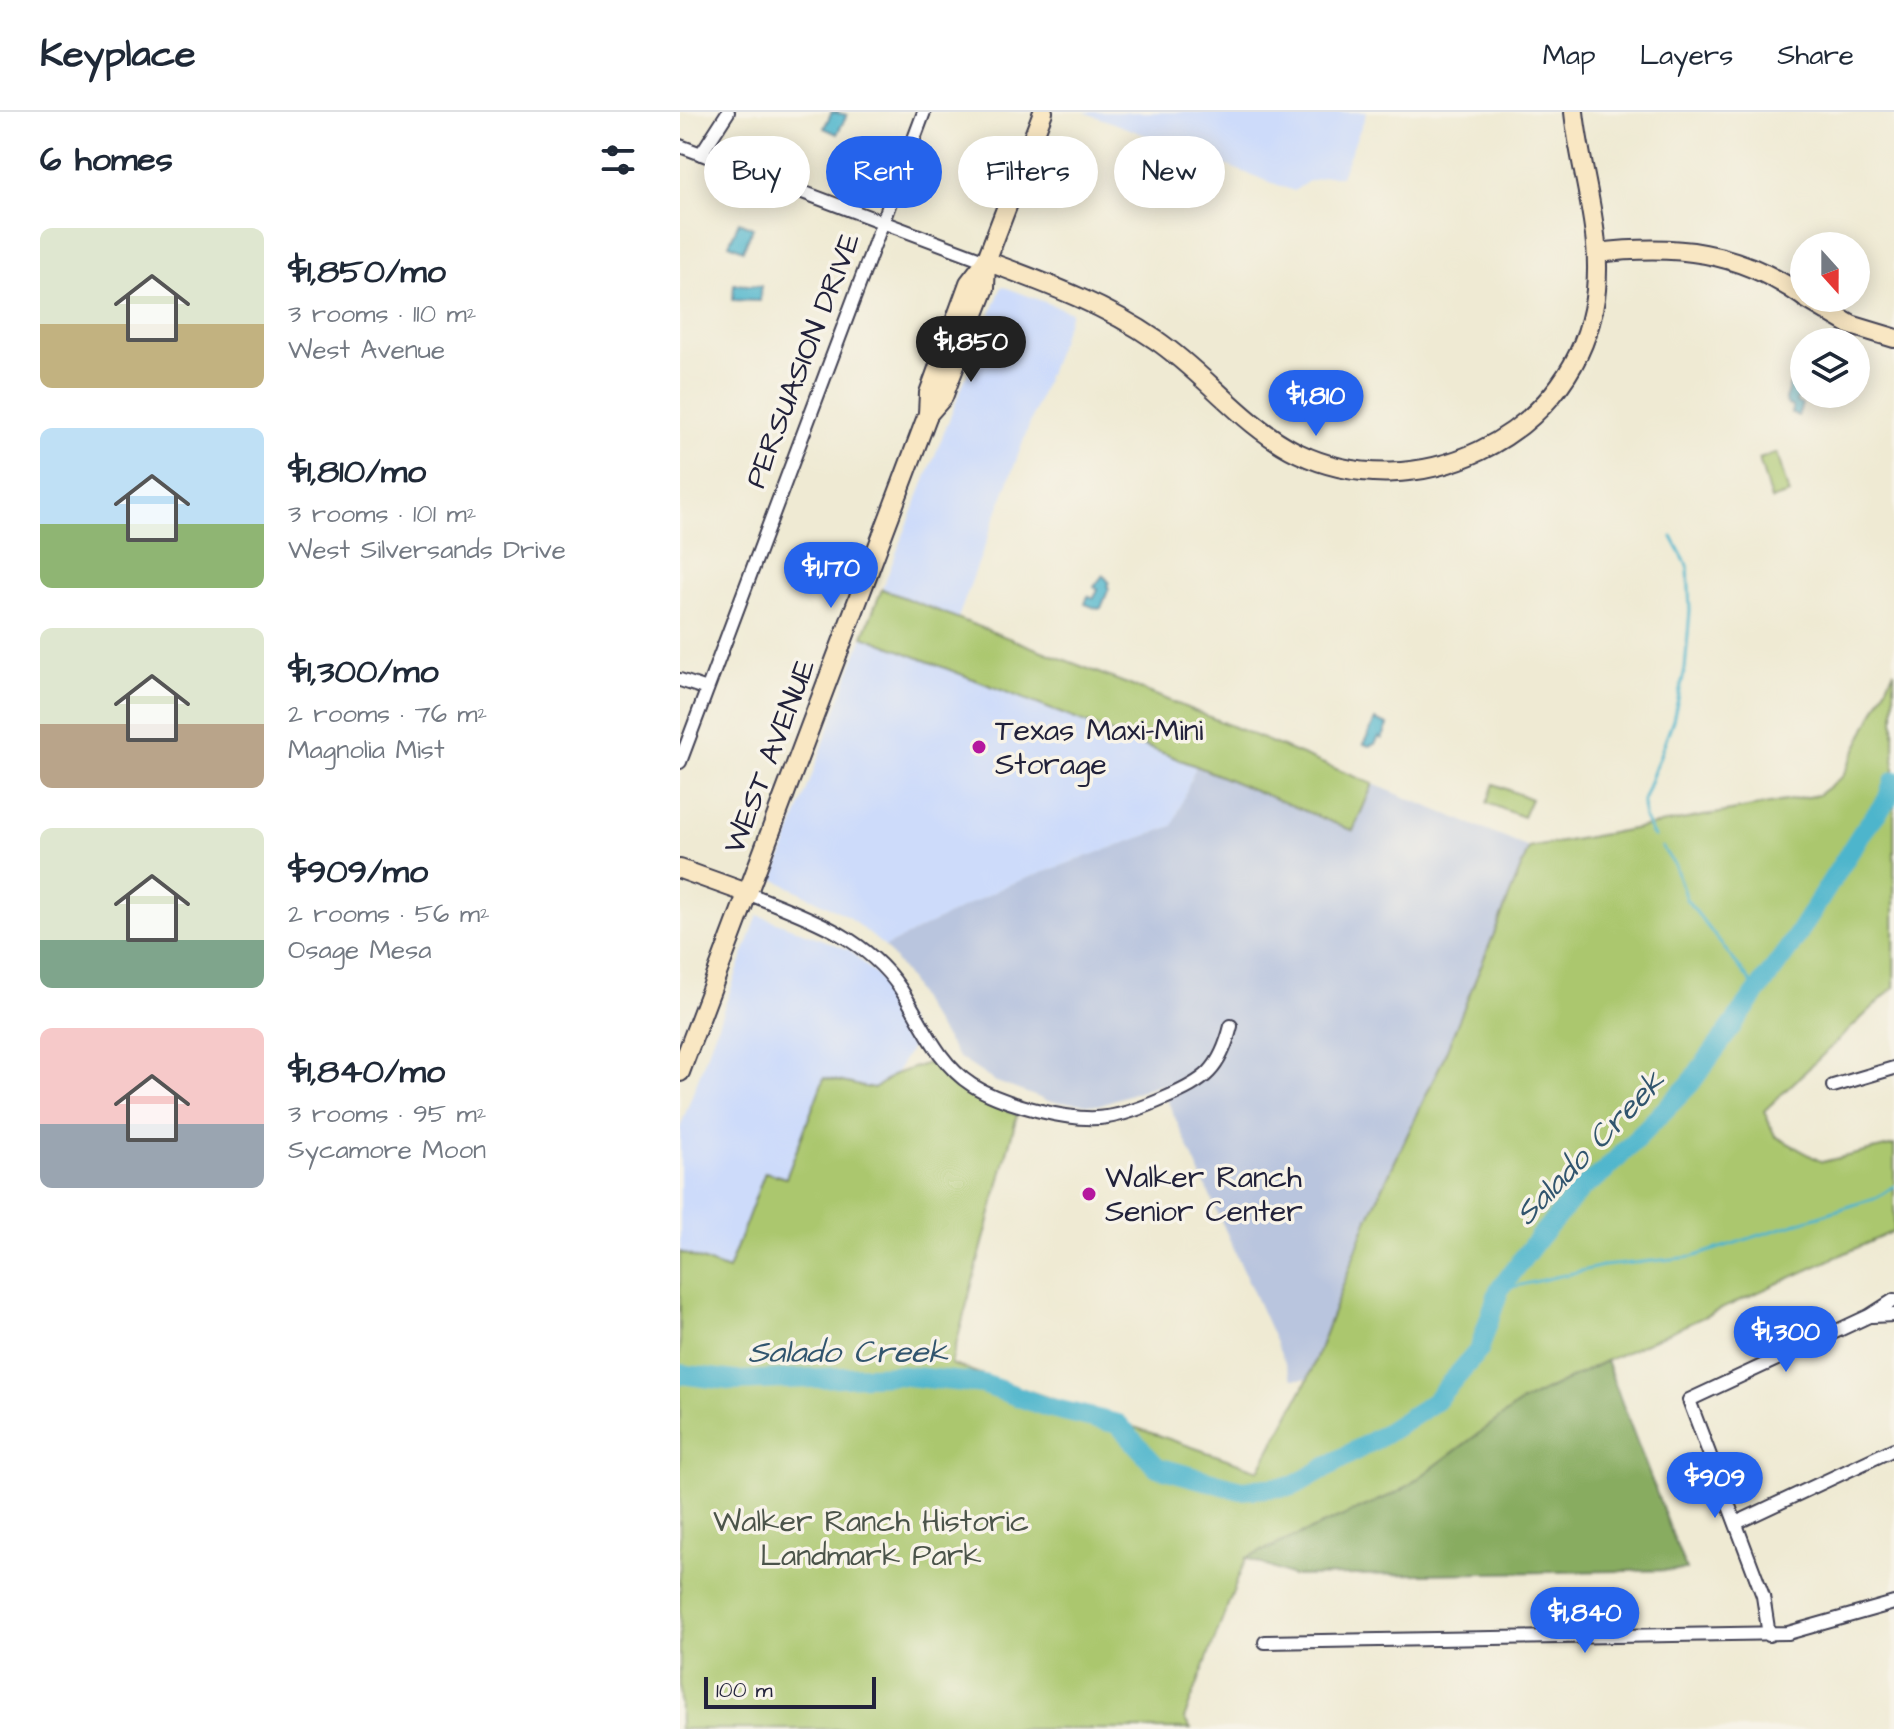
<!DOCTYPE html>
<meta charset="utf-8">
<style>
:root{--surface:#fff;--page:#f2f2f3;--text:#1f2937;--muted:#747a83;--line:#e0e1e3;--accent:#2563eb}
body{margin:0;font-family:"Architects Daughter",sans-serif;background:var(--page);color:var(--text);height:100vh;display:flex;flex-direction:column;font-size:30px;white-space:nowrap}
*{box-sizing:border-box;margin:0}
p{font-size:26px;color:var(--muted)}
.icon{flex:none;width:44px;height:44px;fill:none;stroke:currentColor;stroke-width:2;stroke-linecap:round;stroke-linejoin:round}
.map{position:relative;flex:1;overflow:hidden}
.drawer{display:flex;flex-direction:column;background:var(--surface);width:680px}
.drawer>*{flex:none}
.top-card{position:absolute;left:24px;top:24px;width:760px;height:72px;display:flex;gap:16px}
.needle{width:52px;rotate:159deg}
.tools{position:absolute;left:1110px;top:120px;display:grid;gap:16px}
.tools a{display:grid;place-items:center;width:80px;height:80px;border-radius:50%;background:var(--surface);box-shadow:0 4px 20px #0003;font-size:40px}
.scale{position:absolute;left:24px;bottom:20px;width:172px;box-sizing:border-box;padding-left:8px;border:4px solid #22223b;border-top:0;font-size:22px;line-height:28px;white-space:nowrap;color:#22223b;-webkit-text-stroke:6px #f7f3e8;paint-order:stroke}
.price{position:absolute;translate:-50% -68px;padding:0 18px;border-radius:28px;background:var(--accent);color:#fff;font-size:26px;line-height:52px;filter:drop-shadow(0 2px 4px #0008)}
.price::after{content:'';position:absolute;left:50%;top:48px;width:24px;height:18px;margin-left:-12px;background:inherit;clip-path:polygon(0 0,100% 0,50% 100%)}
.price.current{background:#222;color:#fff}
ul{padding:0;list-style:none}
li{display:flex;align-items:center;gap:24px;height:200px;padding:0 40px}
li span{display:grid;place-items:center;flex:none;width:224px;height:160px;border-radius:12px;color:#555}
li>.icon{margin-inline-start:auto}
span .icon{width:96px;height:96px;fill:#fffc;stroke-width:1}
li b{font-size:34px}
h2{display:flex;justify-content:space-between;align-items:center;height:96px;padding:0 40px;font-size:34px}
.pill{padding:0 28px;border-radius:36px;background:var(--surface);box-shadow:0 4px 20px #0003;font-size:28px;line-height:72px}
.pill.current{background:var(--accent);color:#fff}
header{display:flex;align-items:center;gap:48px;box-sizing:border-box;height:112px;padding:0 40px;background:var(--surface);border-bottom:2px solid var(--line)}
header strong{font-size:38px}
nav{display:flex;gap:44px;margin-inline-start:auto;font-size:28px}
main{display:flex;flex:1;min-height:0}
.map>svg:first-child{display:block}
</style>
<header>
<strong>Keyplace</strong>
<nav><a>Map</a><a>Layers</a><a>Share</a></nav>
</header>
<main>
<section class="drawer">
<h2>6 homes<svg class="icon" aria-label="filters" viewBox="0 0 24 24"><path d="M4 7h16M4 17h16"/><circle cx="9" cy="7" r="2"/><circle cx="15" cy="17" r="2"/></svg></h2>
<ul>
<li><span style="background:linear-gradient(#dfe7d0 60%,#c2b280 0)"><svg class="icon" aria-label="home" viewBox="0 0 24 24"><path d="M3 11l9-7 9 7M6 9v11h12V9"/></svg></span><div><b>$1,850/mo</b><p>3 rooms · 110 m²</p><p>West Avenue</p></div></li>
<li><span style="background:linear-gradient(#bfe0f5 60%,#8fb573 0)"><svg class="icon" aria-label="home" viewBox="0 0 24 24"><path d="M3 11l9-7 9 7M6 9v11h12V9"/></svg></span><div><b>$1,810/mo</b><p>3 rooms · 101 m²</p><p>West Silversands Drive</p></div></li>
<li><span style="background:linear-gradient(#dfe7d0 60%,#b9a48a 0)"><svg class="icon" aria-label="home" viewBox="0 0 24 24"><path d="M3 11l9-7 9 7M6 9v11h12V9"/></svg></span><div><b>$1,300/mo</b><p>2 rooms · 76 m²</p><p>Magnolia Mist</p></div></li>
<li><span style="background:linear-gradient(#dfe7d0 70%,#7fa58c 0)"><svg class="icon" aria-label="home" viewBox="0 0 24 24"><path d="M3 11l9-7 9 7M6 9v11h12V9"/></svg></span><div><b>$909/mo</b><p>2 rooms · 56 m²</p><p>Osage Mesa</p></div></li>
<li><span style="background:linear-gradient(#f6c9c9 60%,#9aa5b1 0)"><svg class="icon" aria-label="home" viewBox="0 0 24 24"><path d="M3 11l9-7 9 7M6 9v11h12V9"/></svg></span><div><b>$1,840/mo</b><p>3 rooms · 95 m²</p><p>Sycamore Moon</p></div></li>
</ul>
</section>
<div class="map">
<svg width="1214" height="1617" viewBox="0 0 1214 1617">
<rect width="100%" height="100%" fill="#f7f3e8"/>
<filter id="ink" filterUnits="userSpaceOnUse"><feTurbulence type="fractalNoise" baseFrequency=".0125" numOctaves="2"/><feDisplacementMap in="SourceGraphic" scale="16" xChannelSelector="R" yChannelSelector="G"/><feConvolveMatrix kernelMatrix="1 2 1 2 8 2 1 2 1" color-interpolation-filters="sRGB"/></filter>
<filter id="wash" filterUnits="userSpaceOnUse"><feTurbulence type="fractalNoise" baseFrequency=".006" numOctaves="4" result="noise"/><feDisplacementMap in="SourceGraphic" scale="32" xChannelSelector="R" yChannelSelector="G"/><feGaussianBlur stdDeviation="1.8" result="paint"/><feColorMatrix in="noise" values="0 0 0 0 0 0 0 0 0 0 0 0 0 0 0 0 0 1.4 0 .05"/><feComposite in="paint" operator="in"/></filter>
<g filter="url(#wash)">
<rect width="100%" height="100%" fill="#efead3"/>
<g fill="#cddbfa">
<polygon points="404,0 687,0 661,64 645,64 627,70 614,79"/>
<polygon points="322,174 391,200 278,506 202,477"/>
<polygon points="183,524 516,654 493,714 328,773 205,835 166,803 94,767"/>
<polygon points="78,803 170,838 205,872 237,926 215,962 194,977 143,966 106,1066 85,1060 48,1158 0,1140 0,1016"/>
</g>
<polygon fill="#b9c5de" points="516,654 673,719 693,672 849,736 763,947 687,1109 628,1267 612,1267 480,972 418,993 368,989 314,969 278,945 247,900 228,866 205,835 328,773 493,714"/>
<g fill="#abc76e" stroke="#667454" stroke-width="2">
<polygon points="1097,341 1109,382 1091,388 1079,347"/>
<polygon points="202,477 473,582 693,672 673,719 516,654 183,524"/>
<path d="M1214,559v316l-130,124 11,25 47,26 72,-17v86l-288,130 -86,42 -119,88 -155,67 -62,161 7,10h-511v-477l48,18 37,-98 21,6 38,-100 50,11 21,-15 39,-13c26,25 50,40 83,54l-66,249 308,106 49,-91 59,-158 76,-162 86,-211 289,-53 25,-19z"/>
<polygon points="814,672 851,687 843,705 807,691"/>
</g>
<polygon fill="#88ac61" stroke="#55674e" stroke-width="2" points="926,1249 1006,1458 612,1464 566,1446 721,1379 840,1291"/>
<g fill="#4db5cc" stroke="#386c84" stroke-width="2">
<polygon points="152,0 167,3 157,22 144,16"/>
<polygon points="59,110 73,116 63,138 49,132"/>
<polygon points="54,172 81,174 80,189 53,188"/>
<polygon points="1110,272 1121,276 1116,290 1122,293 1118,304 1111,301 1113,295 1108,293 1105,287"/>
<polygon points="423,463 429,470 427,474 429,476 421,496 418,497 405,492 408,484 414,486 418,477 414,475"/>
<polygon points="695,608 708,613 702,627 699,625 695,632 689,634 684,632"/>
</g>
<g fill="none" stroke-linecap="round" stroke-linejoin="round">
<g stroke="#4db5cc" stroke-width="3">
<polyline points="974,725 964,706 963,689 993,608 1005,557 1010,499 1008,455 992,425"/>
<polyline points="982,735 995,754 1006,787 1077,878"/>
<polyline points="819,1178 923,1154 1012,1145 1198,1085 1214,1074"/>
</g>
<polyline stroke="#4db5cc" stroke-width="20" points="0,1262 55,1269 216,1263 303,1272 367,1295 438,1312 477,1355 561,1378 613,1374 703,1323 754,1290 799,1238 819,1178 859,1125 903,1075 924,1060 1010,972 1111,833 1183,719 1207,688 1214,669"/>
</g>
</g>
<g filter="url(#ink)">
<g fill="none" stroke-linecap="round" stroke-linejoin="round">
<defs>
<g id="street">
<polyline points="0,34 306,149"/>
<polyline points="21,42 48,0"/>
<polyline points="0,568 27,577"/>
<polyline points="0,650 244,0"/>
<path d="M67,781c57,23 117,42 153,95 22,33 37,75 72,97 30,19 101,38 135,32 21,-3 40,-11 58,-19 40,-17 55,-28 66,-72"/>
<polyline points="1153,974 1214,956"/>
<polyline points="1192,1204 1214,1203"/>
<polyline points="1056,1411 1214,1337"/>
<polyline points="1089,1523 1083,1484 1009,1288 1189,1204 1214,1188"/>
<polyline points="585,1530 1108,1521 1214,1491"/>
</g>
<g id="secondary">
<path d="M917,141c78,-9 141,-3 207,44"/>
<path d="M306,149c59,22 118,43 170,79 50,34 87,86 142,113 117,56 269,-14 295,-143 14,-68 -12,-132 -19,-198"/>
<polyline points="1125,186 1171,213 1214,226"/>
<polyline points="248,302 263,285 269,269 305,176 306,149"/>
<polyline points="0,757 67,781"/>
<polyline points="0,960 248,302 249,281 289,171 306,149 363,0"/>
</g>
</defs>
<use href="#street" stroke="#414052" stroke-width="16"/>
<use href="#secondary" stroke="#414052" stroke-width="22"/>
<use href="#street" stroke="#fff" stroke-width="12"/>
<use href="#secondary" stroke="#f9e7c3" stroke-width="18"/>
</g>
</g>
<g fill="#b5179e" stroke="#f7f3e8" stroke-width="3">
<circle cx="299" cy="635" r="8"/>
<circle cx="409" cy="1082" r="8"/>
</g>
<g text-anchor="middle" stroke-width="7" stroke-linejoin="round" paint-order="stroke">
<g font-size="30" fill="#22223b" stroke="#f7f3e8">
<text transform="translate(122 248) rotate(-69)" y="10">PERSUASION DRIVE</text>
<text transform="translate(89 644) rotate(-69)" y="10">WEST AVENUE</text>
</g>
<g font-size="30" fill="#22223b" stroke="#f7f3e8" text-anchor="start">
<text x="315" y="628">Texas Maxi-Mini<tspan x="315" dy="34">Storage</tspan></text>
<text x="425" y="1075">Walker Ranch<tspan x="425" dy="34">Senior Center</tspan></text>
</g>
<g font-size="30" fill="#4b544a" stroke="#f7f3e8">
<text x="191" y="1419">Walker Ranch Historic<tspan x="191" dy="34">Landmark Park</tspan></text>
</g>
<g font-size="32" font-style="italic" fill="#31556e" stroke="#f7f3e8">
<text transform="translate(909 1035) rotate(-46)" y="11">Salado Creek</text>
<text x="168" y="1250">Salado Creek</text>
</g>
</g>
</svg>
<div class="tools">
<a><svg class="needle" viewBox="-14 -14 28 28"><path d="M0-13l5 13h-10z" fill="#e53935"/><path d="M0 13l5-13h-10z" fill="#747a83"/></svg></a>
<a><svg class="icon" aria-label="layers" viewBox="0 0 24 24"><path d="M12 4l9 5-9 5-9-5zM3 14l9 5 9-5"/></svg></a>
</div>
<div class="scale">100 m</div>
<b class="price current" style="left:291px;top:272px">$1,850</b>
<b class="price" style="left:636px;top:326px">$1,810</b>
<b class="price" style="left:151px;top:498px">$1,170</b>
<b class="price" style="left:1106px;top:1262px">$1,300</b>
<b class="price" style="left:1035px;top:1408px">$909</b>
<b class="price" style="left:905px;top:1543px">$1,840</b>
<div class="top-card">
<a class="pill">Buy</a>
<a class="pill current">Rent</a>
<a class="pill">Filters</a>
<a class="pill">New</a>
</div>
</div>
</main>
